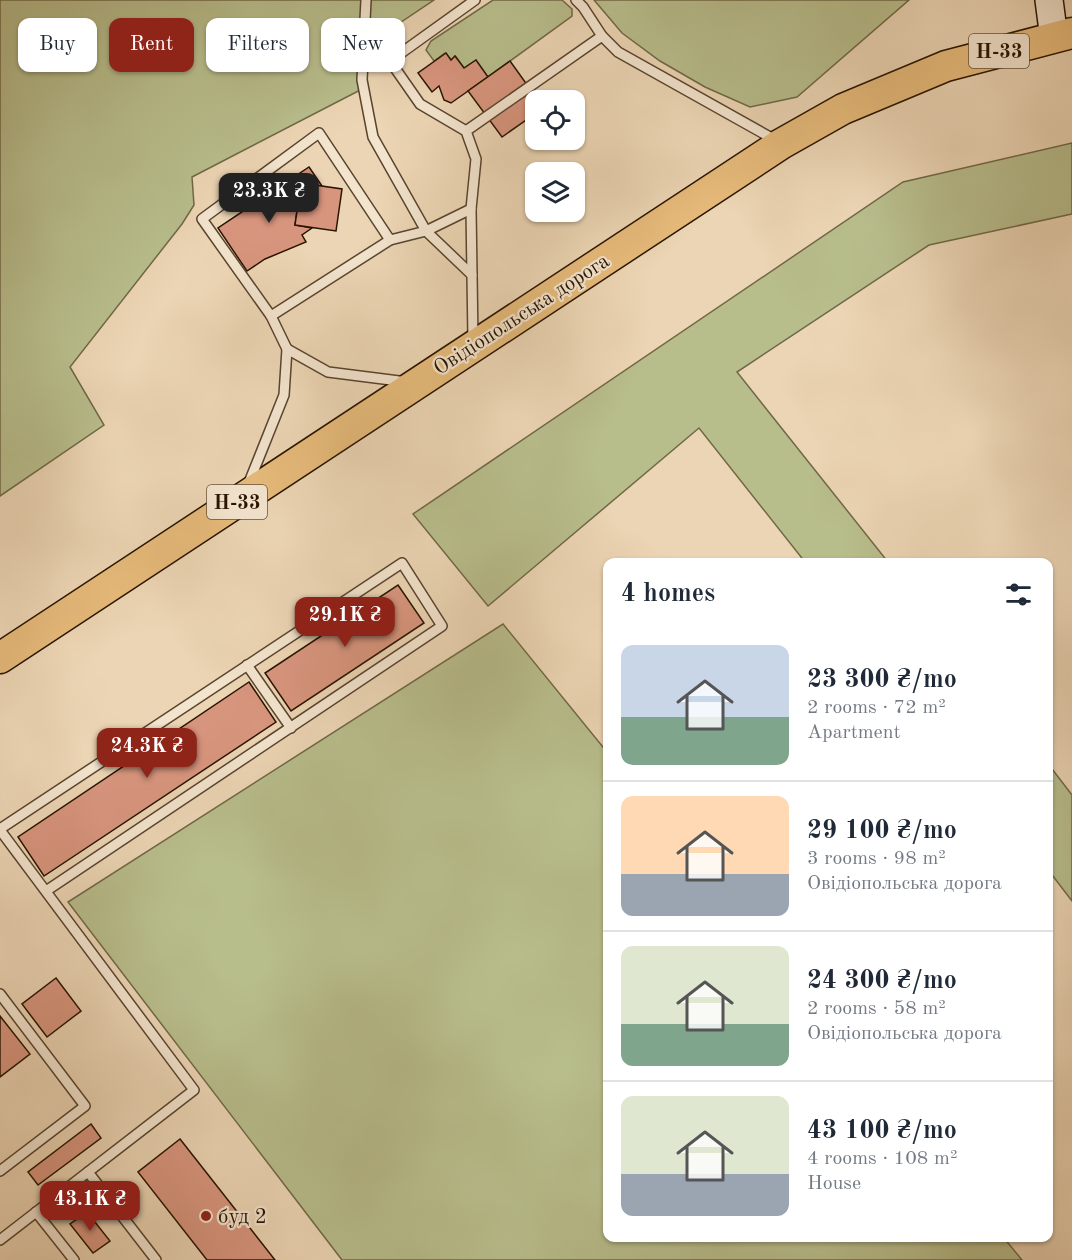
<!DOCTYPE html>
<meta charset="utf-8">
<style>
:root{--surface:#fff;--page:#f2f2f3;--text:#1f2937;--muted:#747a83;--line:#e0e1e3;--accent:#8f2418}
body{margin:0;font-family:"Old Standard TT",serif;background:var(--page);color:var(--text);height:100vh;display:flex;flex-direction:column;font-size:22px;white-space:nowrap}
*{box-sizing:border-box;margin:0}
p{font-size:20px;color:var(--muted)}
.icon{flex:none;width:33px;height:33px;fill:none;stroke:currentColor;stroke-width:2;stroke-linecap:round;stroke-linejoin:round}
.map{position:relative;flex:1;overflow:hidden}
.sheet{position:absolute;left:603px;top:558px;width:450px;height:684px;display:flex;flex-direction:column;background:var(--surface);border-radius:12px;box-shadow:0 2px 4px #0004}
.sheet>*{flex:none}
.banner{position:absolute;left:18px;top:18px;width:495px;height:54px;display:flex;gap:12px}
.fabs{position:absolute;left:525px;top:90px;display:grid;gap:12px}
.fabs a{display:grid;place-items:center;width:60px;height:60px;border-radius:12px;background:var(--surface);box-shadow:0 2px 4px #0004;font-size:30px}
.price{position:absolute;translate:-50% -51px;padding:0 14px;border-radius:12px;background:var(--accent);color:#fff;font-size:20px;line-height:39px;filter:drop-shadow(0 2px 3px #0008)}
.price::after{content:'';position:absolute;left:50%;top:36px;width:18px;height:14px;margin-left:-9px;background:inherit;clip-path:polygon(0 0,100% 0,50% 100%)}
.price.selected{background:#222;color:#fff}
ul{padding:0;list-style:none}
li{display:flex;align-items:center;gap:18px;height:150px;padding:0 18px}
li+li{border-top:2px solid var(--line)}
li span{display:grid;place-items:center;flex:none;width:168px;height:120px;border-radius:12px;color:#555}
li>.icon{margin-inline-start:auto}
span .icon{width:72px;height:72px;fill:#fffc;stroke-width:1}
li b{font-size:26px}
h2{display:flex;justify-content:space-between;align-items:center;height:72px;padding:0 18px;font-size:26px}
.tag{padding:0 21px;border-radius:12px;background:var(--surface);box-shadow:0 2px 4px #0004;font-size:21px;line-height:54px}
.tag.selected{background:var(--accent);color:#fff}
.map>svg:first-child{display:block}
</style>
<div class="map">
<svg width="1072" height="1260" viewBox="0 0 1072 1260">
<rect width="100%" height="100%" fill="#ecd5b4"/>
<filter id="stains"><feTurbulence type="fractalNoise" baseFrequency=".00333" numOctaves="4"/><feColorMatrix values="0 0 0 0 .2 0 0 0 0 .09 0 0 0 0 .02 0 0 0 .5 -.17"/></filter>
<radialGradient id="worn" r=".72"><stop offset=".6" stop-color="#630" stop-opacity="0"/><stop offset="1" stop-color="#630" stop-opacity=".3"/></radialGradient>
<g fill="#b8bd8c" stroke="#706846" stroke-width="1.5">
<polygon points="0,0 434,0 361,49 368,86 192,177 194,205 182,224 70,367 104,425 0,496"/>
<polygon points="493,0 562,0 572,9 572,16 488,77 476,60 464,68 456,57 451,60 445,53 434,61 426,50 431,41"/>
<polygon points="594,0 909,0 797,97 750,107 705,87 660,61 622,33"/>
<polygon points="1072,143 1072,214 929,245 737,372 888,562 805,562 699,428 488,606 413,514 903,182"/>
<polygon points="503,624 607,752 608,1238 1004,1238 1022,1260 342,1260 68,902"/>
<polygon points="1049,765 1072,795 1072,901 1049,871"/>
</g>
<g fill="#d8957e" stroke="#281401" stroke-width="1.5">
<polygon points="446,53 451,60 455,56 464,68 476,60 488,77 451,103 444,100 439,86 432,92 418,73"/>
<polygon points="510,61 538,100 536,100 536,113 502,137 468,91"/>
<polygon points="309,167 322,186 301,183 295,225 312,228 302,235 306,242 265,259 247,271 218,228"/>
<polygon points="301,183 342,189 336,231 295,225"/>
<polygon points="398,585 424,623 291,711 265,673"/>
<polygon points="249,682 276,722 44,876 18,837"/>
<polygon points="56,978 81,1011 47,1037 22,1004"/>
<polygon points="0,1016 30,1054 0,1077"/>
<polygon points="91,1124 101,1138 38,1185 28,1172"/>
<polygon points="180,1139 275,1260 207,1260 138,1172"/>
<polygon points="87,1212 110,1241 93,1253 70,1224"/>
</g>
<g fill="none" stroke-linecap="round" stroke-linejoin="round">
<defs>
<g id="lane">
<polyline points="366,0 362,80 373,137 426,231 472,275"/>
<polyline points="576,0 583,7 602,36"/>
<polyline points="466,131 602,36 618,52 777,141"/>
<polyline points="271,316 202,219 319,133 390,240"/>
<polyline points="473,340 471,209 476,159 466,131 420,104 390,61 475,0"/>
<polyline points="287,349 328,372 407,382"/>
<polyline points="248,485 284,395 287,349 271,316 390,240 426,231 471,209"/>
<polyline points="247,665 291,728"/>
<polyline points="0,829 402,563 442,626 46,891"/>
<polyline points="0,830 194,1090 0,1240"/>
<polyline points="0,994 85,1106 0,1171"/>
<polyline points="88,1172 156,1260"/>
<polyline points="36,1212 74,1260"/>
</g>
<polyline id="secondary" points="1049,0 1054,38"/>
<polyline id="primary" points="0,658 781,144 843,109 946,66 1072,33"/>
</defs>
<use href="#lane" stroke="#59442e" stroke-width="12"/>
<use href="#secondary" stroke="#281401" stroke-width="30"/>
<use href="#primary" stroke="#281401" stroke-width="33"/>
<use href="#lane" stroke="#f3e4ce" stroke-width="9"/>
<use href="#secondary" stroke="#f3e4ce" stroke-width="27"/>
<use href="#primary" stroke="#e6ba7a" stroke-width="30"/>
</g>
<circle fill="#8f2418" stroke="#f3e4ce" stroke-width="2" cx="206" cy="1216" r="6"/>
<g text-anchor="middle" stroke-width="4.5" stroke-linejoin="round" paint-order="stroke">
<g fill="#f3e4ce" stroke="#65523e" stroke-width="1.5">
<rect x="969" y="34" width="60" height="34" rx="4.5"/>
<rect x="207" y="485" width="60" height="34" rx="4.5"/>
</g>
<g font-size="20" font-weight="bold" fill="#281401">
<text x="999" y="58">Н-33</text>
<text x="237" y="509">Н-33</text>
</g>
<g font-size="21" fill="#281401" stroke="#f3e4ce">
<text transform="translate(521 314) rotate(-33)" y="7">Овідіопольська дорога</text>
</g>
<g font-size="21" fill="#281401" stroke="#f3e4ce" text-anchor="start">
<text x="218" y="1223">буд 2</text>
</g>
</g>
<rect width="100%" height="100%" filter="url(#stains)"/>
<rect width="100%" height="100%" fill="url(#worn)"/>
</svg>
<div class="fabs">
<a><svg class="icon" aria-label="locate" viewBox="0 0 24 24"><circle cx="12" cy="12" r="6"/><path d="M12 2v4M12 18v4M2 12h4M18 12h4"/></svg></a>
<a><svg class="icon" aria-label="layers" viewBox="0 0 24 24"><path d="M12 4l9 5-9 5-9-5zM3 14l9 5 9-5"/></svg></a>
</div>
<b class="price selected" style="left:269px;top:224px">23.3K ₴</b>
<b class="price" style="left:345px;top:648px">29.1K ₴</b>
<b class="price" style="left:147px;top:779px">24.3K ₴</b>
<b class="price" style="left:90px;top:1232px">43.1K ₴</b>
<div class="banner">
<a class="tag">Buy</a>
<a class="tag selected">Rent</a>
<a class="tag">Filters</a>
<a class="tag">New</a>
</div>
<section class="sheet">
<h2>4 homes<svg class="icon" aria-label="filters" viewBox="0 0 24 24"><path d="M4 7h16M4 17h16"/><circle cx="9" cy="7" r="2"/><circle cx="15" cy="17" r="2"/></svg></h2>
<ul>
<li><span style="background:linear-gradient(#c9d6e8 60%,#7fa58c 0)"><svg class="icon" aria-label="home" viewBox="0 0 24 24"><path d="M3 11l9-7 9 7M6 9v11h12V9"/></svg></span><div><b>23 300 ₴/mo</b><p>2 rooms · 72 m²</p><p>Apartment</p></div></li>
<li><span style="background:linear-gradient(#ffd9b3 65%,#9aa5b1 0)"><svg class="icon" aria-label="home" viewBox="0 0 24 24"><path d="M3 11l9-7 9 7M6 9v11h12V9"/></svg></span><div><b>29 100 ₴/mo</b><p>3 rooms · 98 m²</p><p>Овідіопольська дорога</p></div></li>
<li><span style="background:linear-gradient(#dfe7d0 65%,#7fa58c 0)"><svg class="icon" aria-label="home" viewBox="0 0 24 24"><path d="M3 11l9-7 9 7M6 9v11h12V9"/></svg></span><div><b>24 300 ₴/mo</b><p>2 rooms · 58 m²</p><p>Овідіопольська дорога</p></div></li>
<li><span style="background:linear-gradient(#dfe7d0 65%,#9aa5b1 0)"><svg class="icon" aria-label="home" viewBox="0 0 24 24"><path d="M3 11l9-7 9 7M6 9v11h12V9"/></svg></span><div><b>43 100 ₴/mo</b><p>4 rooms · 108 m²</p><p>House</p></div></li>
</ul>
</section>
</div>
